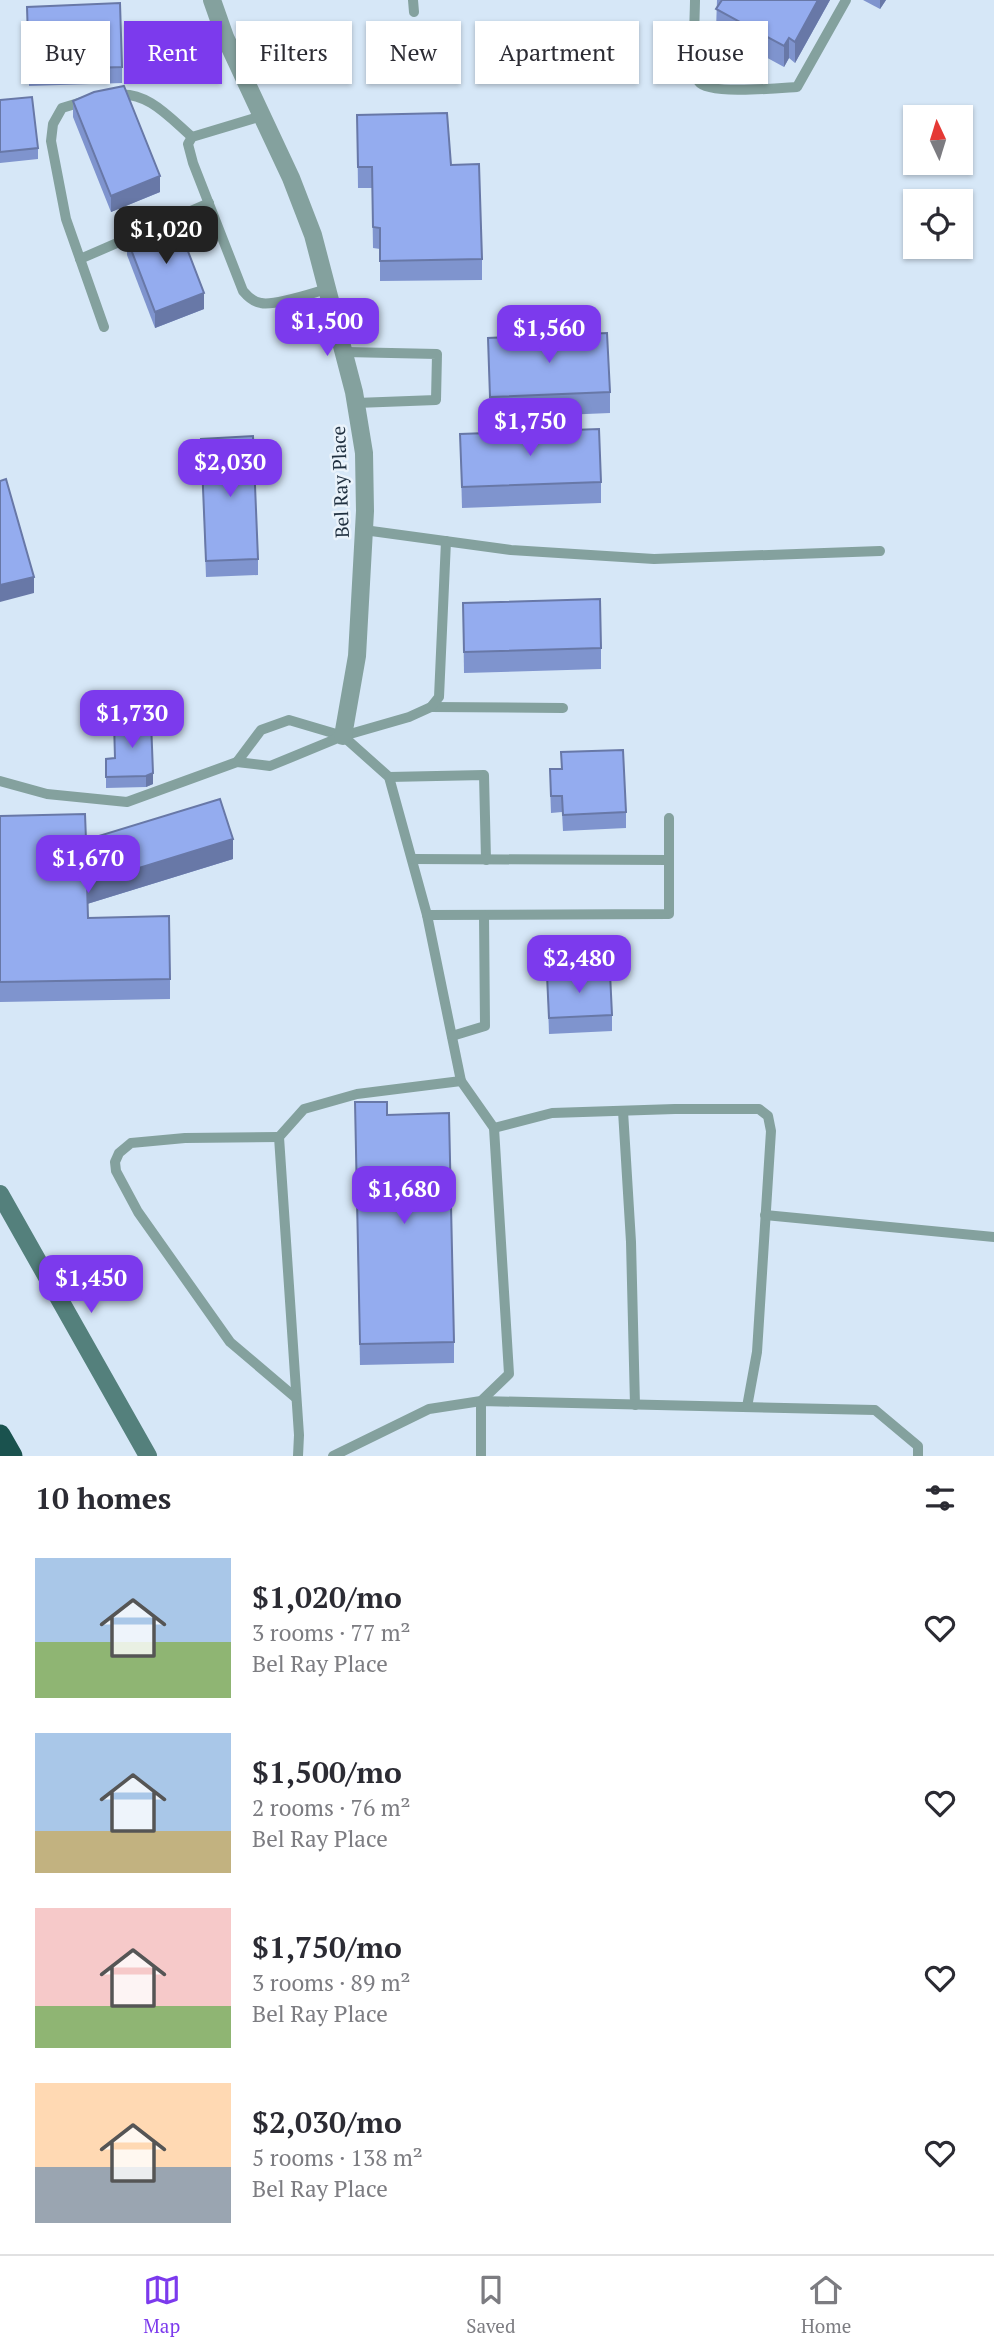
<!DOCTYPE html>
<meta charset="utf-8">
<style>
:root{--surface:#fff;--page:#f7f7f7;--text:#2b2b33;--muted:#7c7c81;--line:#e1e1e2;--accent:#7c3aed}
body{margin:0;font-family:"PT Serif",serif;background:var(--page);color:var(--text);height:100vh;display:flex;flex-direction:column;font-size:26px;white-space:nowrap}
*{box-sizing:border-box;margin:0}
p{font-size:23px;color:var(--muted)}
.icon{flex:none;width:38px;height:38px;fill:none;stroke:currentColor;stroke-width:2;stroke-linecap:round;stroke-linejoin:round}
.map{position:relative;height:1456px;overflow:hidden}
.details{display:flex;flex-direction:column;background:var(--surface);flex:1}
.details>*{flex:none}
.hud{position:absolute;left:21px;top:21px;width:952px;height:63px;display:flex;gap:14px}
.needle{width:46px;rotate:356deg}
.fabs{position:absolute;left:903px;top:105px;display:grid;gap:14px}
.fabs a{display:grid;place-items:center;width:70px;height:70px;border-radius:0px;background:var(--surface);box-shadow:0 2px 5px #0004;font-size:35px}
.price{position:absolute;translate:-50% -60px;padding:0 16px;border-radius:14px;background:var(--accent);color:#fff;font-size:23px;line-height:46px;filter:drop-shadow(0 2px 4px #0008)}
.price::after{content:'';position:absolute;left:50%;top:42px;width:21px;height:16px;margin-left:-10px;background:inherit;clip-path:polygon(0 0,100% 0,50% 100%)}
.price.on{background:#222;color:#fff}
ul{padding:0;list-style:none}
li{display:flex;align-items:center;gap:21px;height:175px;padding:0 35px}
li span{display:grid;place-items:center;flex:none;width:196px;height:140px;border-radius:0px;color:#555}
li>.icon{margin-inline-start:auto}
span .icon{width:84px;height:84px;fill:#fffc;stroke-width:1}
li b{font-size:30px}
h2{display:flex;justify-content:space-between;align-items:center;height:84px;padding:0 35px;font-size:30px}
.tag{padding:0 24px;border-radius:0px;background:var(--surface);box-shadow:0 2px 5px #0004;font-size:24px;line-height:63px}
.tag.on{background:var(--accent);color:#fff}
.tabs{display:flex;justify-content:space-around;align-items:center;height:98px;border-top:2px solid var(--line);background:var(--surface);font-size:19px;color:var(--muted)}
.tabs a{display:grid;justify-items:center;gap:4px}
.tabs .on{color:var(--accent)}
.map>svg:first-child{display:block}
</style>
<div class="map">
<svg width="994" height="1456" viewBox="0 0 994 1456">
<rect width="100%" height="100%" fill="#d6e7f7"/>
<g fill="none" stroke-linecap="round" stroke-linejoin="round">
<g stroke="#84a19e" stroke-width="10">
<polyline points="413,0 414,12"/>
<path d="M695,0c0,17 -4,70 4,82 9,13 81,6 98,5l49,-87"/>
<path d="M115,95c32,-5 55,23 77,42"/>
<polyline points="85,101 62,108 53,124 51,141 66,219 104,327"/>
<path d="M262,116l-70,21 -4,7 5,19 50,128c5,6 10,11 18,12 14,3 51,-10 66,-14"/>
<polyline points="80,259 209,203"/>
<polyline points="345,352 437,354 436,400 356,403"/>
<polyline points="364,530 511,550 654,559 880,551"/>
<polyline points="431,707 563,708"/>
<polyline points="237,762 261,730 289,720 343,736 389,777 427,915 461,1081 357,1094 304,1109 279,1137 299,1435 298,1456"/>
<polyline points="389,777 484,775 486,860"/>
<polyline points="0,781 47,794 127,802 237,762 270,766 343,736 409,717 431,707 439,697 446,541"/>
<polyline points="413,859 669,860"/>
<polyline points="427,915 669,914 669,818"/>
<polyline points="452,1036 485,1026 484,915"/>
<polyline points="623,1111 631,1242 635,1405"/>
<polyline points="494,1128 552,1113 675,1109 759,1109 768,1116 771,1131 757,1352 747,1407"/>
<polyline points="279,1137 185,1138 131,1143 119,1153 115,1162 116,1171 138,1212 230,1342 296,1398"/>
<polyline points="765,1215 994,1237"/>
<polyline points="333,1456 429,1409 481,1401 509,1374 494,1128 461,1081"/>
<polyline points="481,1456 481,1401 875,1410 918,1446 918,1456"/>
</g>
<polyline stroke="#84a19e" stroke-width="18" points="212,0 225,37 291,178 313,235 354,392 364,453 365,511 357,656 343,736"/>
<polyline stroke="#54807c" stroke-width="18" points="0,1194 148,1456"/>
<polyline stroke="#1a524e" stroke-width="21" points="0,1435 12,1456"/>
</g>
<g fill="#7f94ce">
<polygon points="717,0 830,0 795,63 789,58 784,67 716,30"/>
<polygon points="863,0 886,0 880,9"/>
<polygon points="27,7 122,67 122,83 29,86"/>
<polygon points="0,100 38,148 38,159 0,163"/>
<polygon points="73,101 160,192 111,212 73,117"/>
<polygon points="357,115 451,165 482,259 482,280 380,281 380,249 373,248 372,188 358,188"/>
<polygon points="127,239 204,309 155,328 127,255"/>
<polygon points="488,338 610,392 610,413 490,418"/>
<polygon points="460,434 601,482 601,503 462,508"/>
<polygon points="201,439 258,559 258,575 206,577"/>
<polygon points="463,603 601,648 601,669 464,673"/>
<polygon points="114,722 153,784 146,787 106,788 106,759 114,759"/>
<polygon points="561,752 626,812 626,828 563,831 562,812 551,813 550,785 550,769 561,769"/>
<polygon points="0,816 86,840 233,859 87,904 88,918 170,979 170,999 0,1002"/>
<polygon points="547,975 612,1015 612,1031 549,1034"/>
<polygon points="387,1115 454,1342 454,1363 360,1365 355,1123"/>
</g>
<g fill="#6878a7">
<polygon points="818,0 830,0 795,63 795,42"/>
<polygon points="880,0 886,0 880,9"/>
<polygon points="789,38 789,58 784,67 784,46"/>
<polygon points="160,176 160,192 111,212 111,196"/>
<polygon points="204,293 204,309 155,328 155,312"/>
<polygon points="34,577 34,593 0,602 0,585"/>
<polygon points="153,773 153,784 146,787 146,776"/>
<polygon points="233,839 233,859 87,904 87,884"/>
</g>
<g fill="#94acef" stroke="#6878a7" stroke-width="2">
<polygon points="722,0 818,0 795,42 789,38 784,46 716,9"/>
<polygon points="120,3 122,67 29,70 27,7"/>
<polygon points="124,86 160,176 111,196 73,101 94,92"/>
<polygon points="32,97 38,148 0,152 0,100"/>
<polygon points="447,113 451,165 479,164 482,259 380,261 380,228 373,227 372,167 358,167 357,115"/>
<polygon points="176,220 204,293 155,312 127,239"/>
<polygon points="607,333 610,392 490,397 488,338"/>
<polygon points="599,429 601,482 462,487 460,434"/>
<polygon points="253,436 258,559 206,561 201,439"/>
<polygon points="6,479 34,577 0,585 0,481"/>
<polygon points="600,599 601,648 464,652 463,603"/>
<polygon points="151,721 153,773 146,776 106,777 106,759 115,758 114,722"/>
<polygon points="623,750 626,812 563,815 562,796 551,796 550,769 562,769 561,752"/>
<polygon points="220,799 233,839 87,884 88,918 169,916 170,979 0,982 0,816 85,814 86,840"/>
<polygon points="610,973 612,1015 549,1018 547,975"/>
<polygon points="355,1102 387,1102 387,1115 449,1113 454,1342 360,1344"/>
</g>
<g text-anchor="middle" stroke-width="5" stroke-linejoin="round" paint-order="stroke">
<g font-size="19" fill="#1f2f3f" stroke="#eaf3fb">
<text transform="translate(340 482) rotate(-92)" y="7">Bel Ray Place</text>
</g>
</g>
</svg>
<div class="fabs">
<a><svg class="needle" viewBox="-14 -14 28 28"><path d="M0-13l5 13h-10z" fill="#e53935"/><path d="M0 13l5-13h-10z" fill="#7c7c81"/></svg></a>
<a><svg class="icon" aria-label="locate" viewBox="0 0 24 24"><circle cx="12" cy="12" r="6"/><path d="M12 2v4M12 18v4M2 12h4M18 12h4"/></svg></a>
</div>
<b class="price on" style="left:166px;top:266px">$1,020</b>
<b class="price" style="left:327px;top:358px">$1,500</b>
<b class="price" style="left:549px;top:365px">$1,560</b>
<b class="price" style="left:530px;top:458px">$1,750</b>
<b class="price" style="left:230px;top:499px">$2,030</b>
<b class="price" style="left:132px;top:750px">$1,730</b>
<b class="price" style="left:88px;top:895px">$1,670</b>
<b class="price" style="left:579px;top:995px">$2,480</b>
<b class="price" style="left:404px;top:1226px">$1,680</b>
<b class="price" style="left:91px;top:1315px">$1,450</b>
<div class="hud">
<a class="tag">Buy</a>
<a class="tag on">Rent</a>
<a class="tag">Filters</a>
<a class="tag">New</a>
<a class="tag">Apartment</a>
<a class="tag">House</a>
</div>
</div>
<section class="details">
<h2>10 homes<svg class="icon" aria-label="filters" viewBox="0 0 24 24"><path d="M4 7h16M4 17h16"/><circle cx="9" cy="7" r="2"/><circle cx="15" cy="17" r="2"/></svg></h2>
<ul>
<li><span style="background:linear-gradient(#a9c7e8 60%,#8fb573 0)"><svg class="icon" aria-label="home" viewBox="0 0 24 24"><path d="M3 11l9-7 9 7M6 9v11h12V9"/></svg></span><div><b>$1,020/mo</b><p>3 rooms · 77 m²</p><p>Bel Ray Place</p></div><svg class="icon" aria-label="heart" viewBox="0 0 24 24"><path d="M12 20l-8-8c-3-5 5-10 8-4 3-6 11-1 8 4z"/></svg></li>
<li><span style="background:linear-gradient(#a9c7e8 70%,#c2b280 0)"><svg class="icon" aria-label="home" viewBox="0 0 24 24"><path d="M3 11l9-7 9 7M6 9v11h12V9"/></svg></span><div><b>$1,500/mo</b><p>2 rooms · 76 m²</p><p>Bel Ray Place</p></div><svg class="icon" aria-label="heart" viewBox="0 0 24 24"><path d="M12 20l-8-8c-3-5 5-10 8-4 3-6 11-1 8 4z"/></svg></li>
<li><span style="background:linear-gradient(#f6c9c9 70%,#8fb573 0)"><svg class="icon" aria-label="home" viewBox="0 0 24 24"><path d="M3 11l9-7 9 7M6 9v11h12V9"/></svg></span><div><b>$1,750/mo</b><p>3 rooms · 89 m²</p><p>Bel Ray Place</p></div><svg class="icon" aria-label="heart" viewBox="0 0 24 24"><path d="M12 20l-8-8c-3-5 5-10 8-4 3-6 11-1 8 4z"/></svg></li>
<li><span style="background:linear-gradient(#ffd9b3 60%,#9aa5b1 0)"><svg class="icon" aria-label="home" viewBox="0 0 24 24"><path d="M3 11l9-7 9 7M6 9v11h12V9"/></svg></span><div><b>$2,030/mo</b><p>5 rooms · 138 m²</p><p>Bel Ray Place</p></div><svg class="icon" aria-label="heart" viewBox="0 0 24 24"><path d="M12 20l-8-8c-3-5 5-10 8-4 3-6 11-1 8 4z"/></svg></li>
</ul>
</section>
<nav class="tabs">
<a class="on"><svg class="icon" aria-label="map" viewBox="0 0 24 24"><path d="M3 6l6-2 6 2 6-2v14l-6 2-6-2-6 2zM9 4v14M15 6v14"/></svg>Map</a>
<a><svg class="icon" aria-label="saved" viewBox="0 0 24 24"><path d="M7 4h10v16l-5-4-5 4z"/></svg>Saved</a>
<a><svg class="icon" aria-label="home" viewBox="0 0 24 24"><path d="M3 11l9-7 9 7M6 9v11h12V9"/></svg>Home</a>
</nav>
